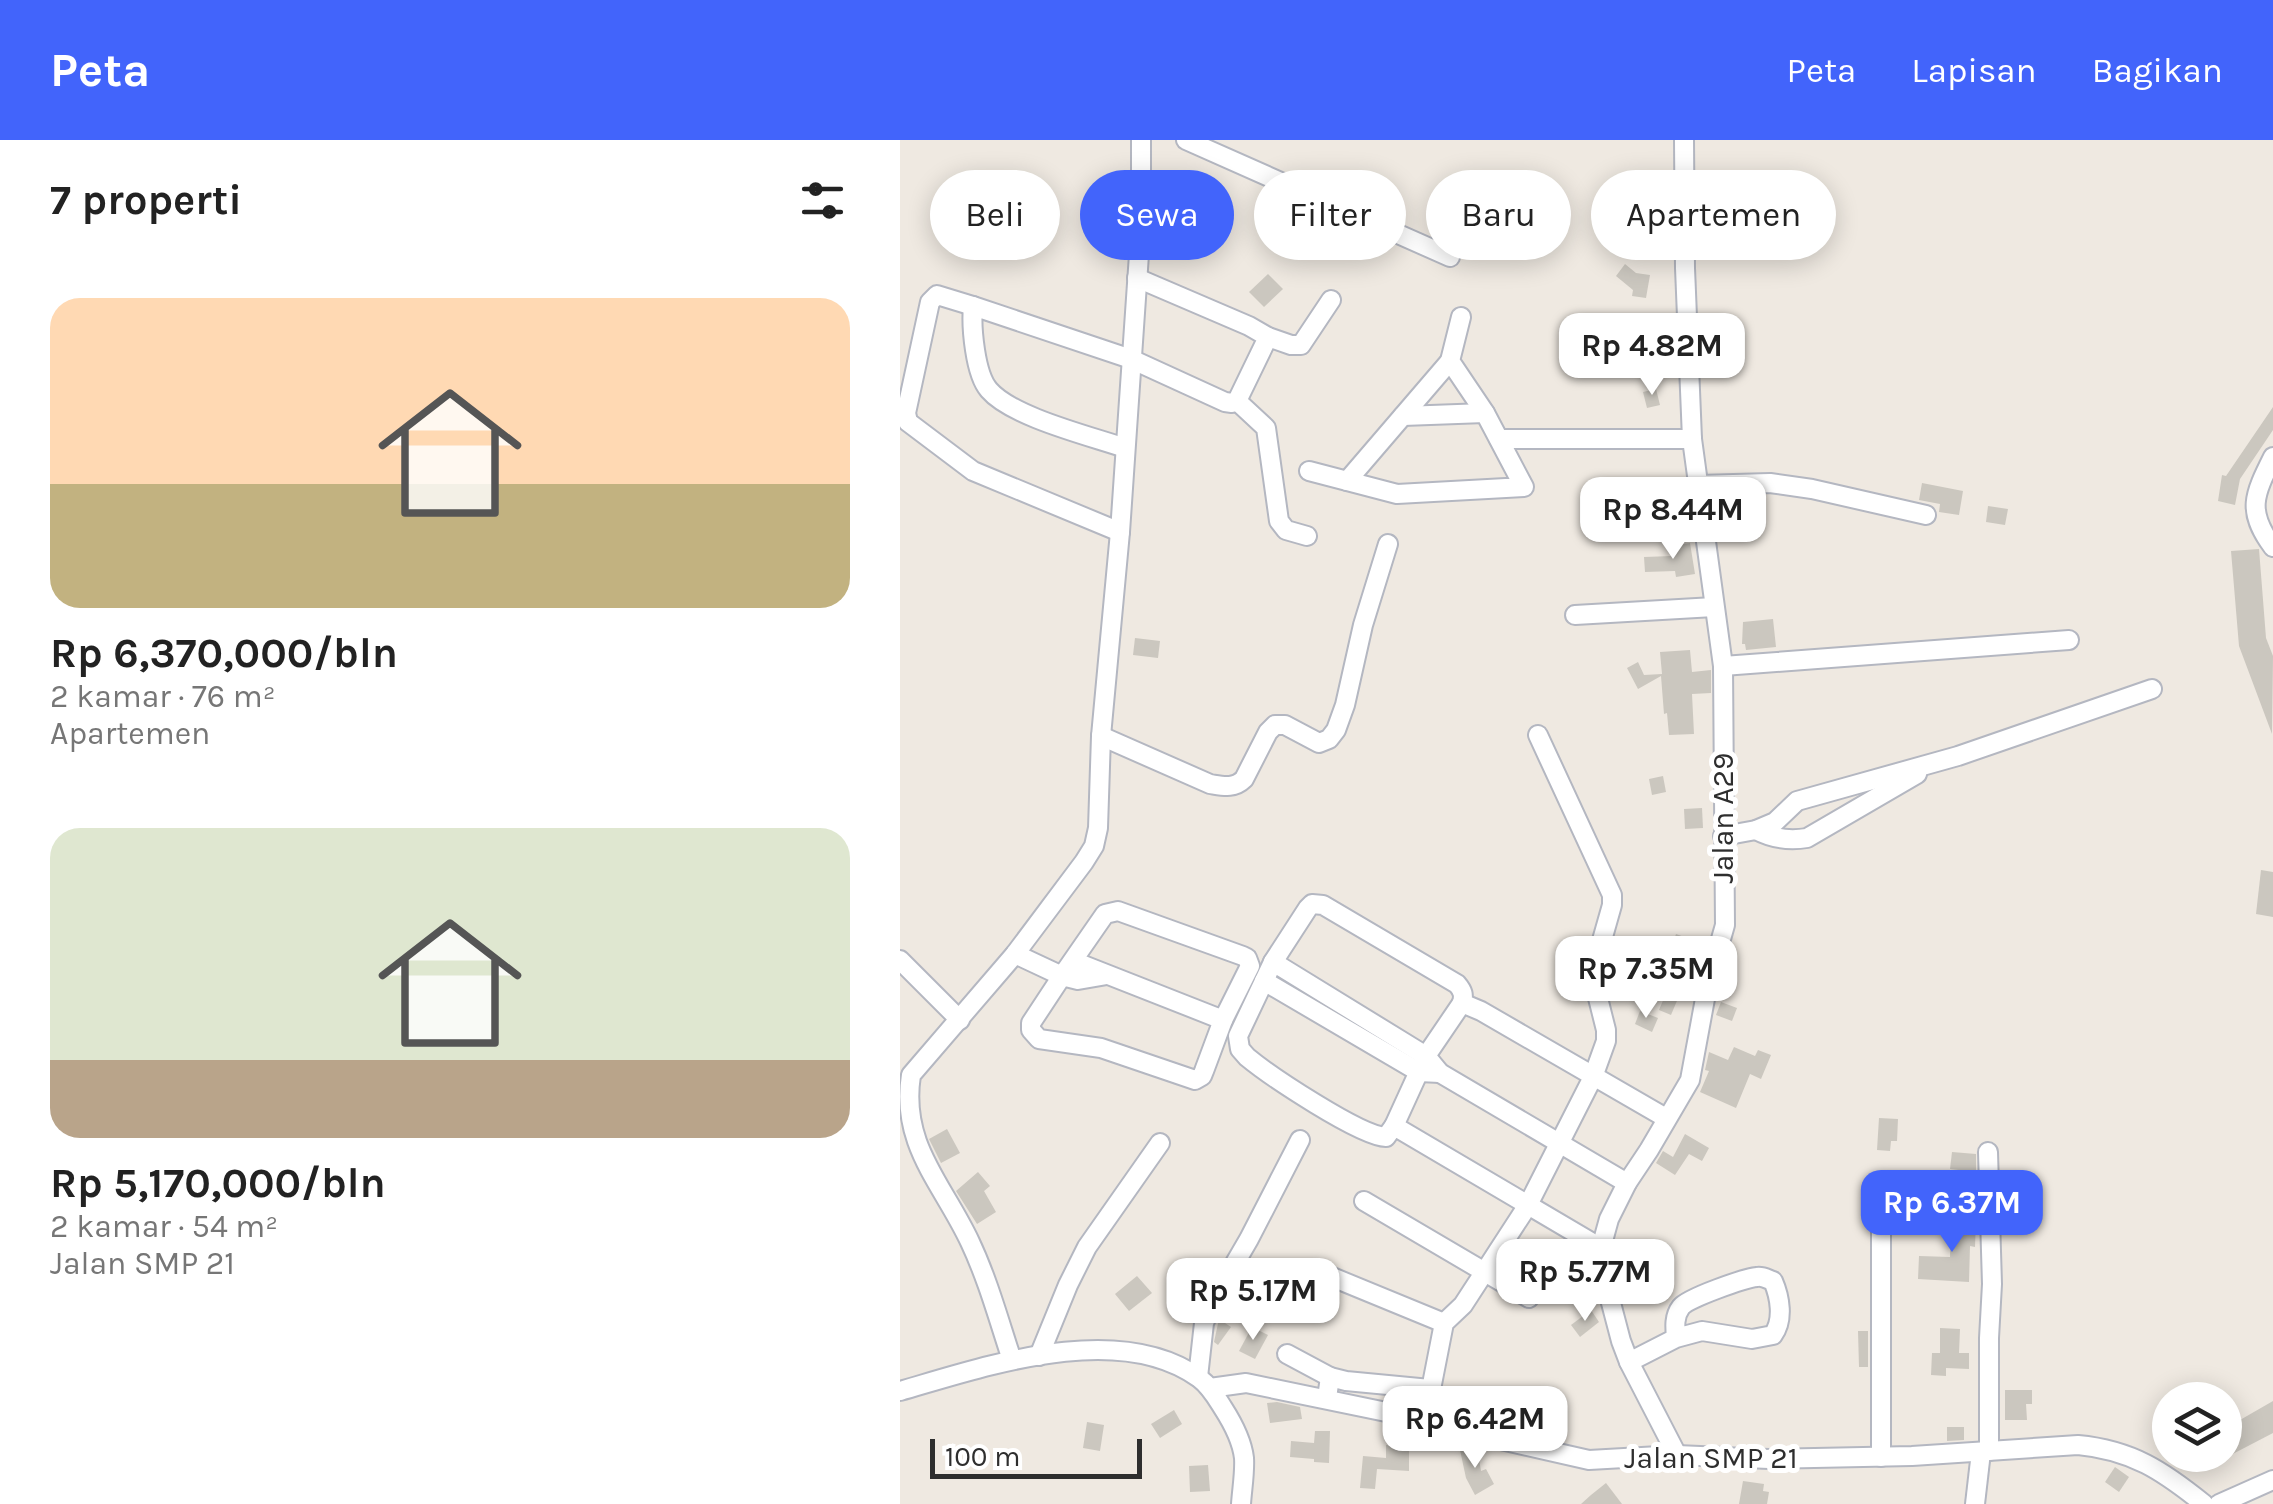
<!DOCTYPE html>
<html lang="id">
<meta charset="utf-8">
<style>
:root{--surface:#fff;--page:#f2f2f2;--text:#222;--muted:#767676;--accent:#4264fb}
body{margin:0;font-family:Karla,sans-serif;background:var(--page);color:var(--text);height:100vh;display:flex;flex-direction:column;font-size:38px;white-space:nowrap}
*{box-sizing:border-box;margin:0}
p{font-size:32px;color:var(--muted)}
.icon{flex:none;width:55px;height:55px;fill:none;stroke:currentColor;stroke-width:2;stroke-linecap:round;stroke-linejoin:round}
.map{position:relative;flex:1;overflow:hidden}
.panel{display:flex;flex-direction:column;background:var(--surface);width:900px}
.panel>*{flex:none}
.banner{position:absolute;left:30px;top:30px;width:950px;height:90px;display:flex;gap:20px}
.tools{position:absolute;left:1252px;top:1242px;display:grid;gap:20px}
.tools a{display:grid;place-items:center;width:90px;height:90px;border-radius:50%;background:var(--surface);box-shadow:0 5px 25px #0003;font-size:50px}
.scale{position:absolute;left:30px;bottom:25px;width:212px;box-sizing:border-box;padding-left:10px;border:5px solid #2e2e2e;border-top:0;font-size:28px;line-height:35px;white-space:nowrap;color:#2e2e2e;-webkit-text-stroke:8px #fff;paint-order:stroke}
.price{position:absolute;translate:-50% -85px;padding:0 22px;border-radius:20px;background:#fff;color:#222;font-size:32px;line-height:65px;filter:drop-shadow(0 2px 5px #0008)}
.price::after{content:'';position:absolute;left:50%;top:60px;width:30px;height:22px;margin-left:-15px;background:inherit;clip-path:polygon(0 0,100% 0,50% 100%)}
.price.active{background:var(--accent);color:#fff}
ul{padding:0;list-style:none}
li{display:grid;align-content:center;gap:20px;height:530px;padding:0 50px}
li span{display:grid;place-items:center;height:310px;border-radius:30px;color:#555}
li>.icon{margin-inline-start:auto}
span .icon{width:180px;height:180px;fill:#fffc;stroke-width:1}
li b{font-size:42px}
h2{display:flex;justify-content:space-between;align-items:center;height:120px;padding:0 50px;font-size:42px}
.tag{padding:0 35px;border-radius:45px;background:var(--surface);box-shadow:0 5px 25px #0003;font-size:35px;line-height:90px}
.tag.active{background:var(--accent);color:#fff}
header{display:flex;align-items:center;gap:60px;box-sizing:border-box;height:140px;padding:0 50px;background:var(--accent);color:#fff}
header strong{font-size:48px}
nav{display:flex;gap:55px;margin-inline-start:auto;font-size:35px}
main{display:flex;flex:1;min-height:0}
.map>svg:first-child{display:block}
</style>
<header>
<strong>Peta</strong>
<nav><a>Peta</a><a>Lapisan</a><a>Bagikan</a></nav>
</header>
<main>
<section class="panel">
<h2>7 properti<svg class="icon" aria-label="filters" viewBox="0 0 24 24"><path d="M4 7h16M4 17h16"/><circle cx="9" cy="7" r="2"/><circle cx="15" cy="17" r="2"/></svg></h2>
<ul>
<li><span style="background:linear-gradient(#ffd9b3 60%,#c2b280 0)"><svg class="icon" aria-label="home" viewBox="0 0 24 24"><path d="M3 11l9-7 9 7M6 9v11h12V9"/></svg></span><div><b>Rp 6,370,000/bln</b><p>2 kamar · 76 m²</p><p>Apartemen</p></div></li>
<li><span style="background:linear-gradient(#dfe7d0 75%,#b9a48a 0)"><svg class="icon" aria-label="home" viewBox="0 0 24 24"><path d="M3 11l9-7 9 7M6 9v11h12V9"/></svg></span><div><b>Rp 5,170,000/bln</b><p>2 kamar · 54 m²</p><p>Jalan SMP 21</p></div></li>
</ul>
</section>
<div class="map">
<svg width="1373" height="1364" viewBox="0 0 1373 1364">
<rect width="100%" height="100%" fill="#efe9e1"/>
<g fill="#cbc7bf">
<polygon points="725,124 736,133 750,135 746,158 732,156 733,150 716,136"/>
<polygon points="368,134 383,149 364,167 349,152"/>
<polygon points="756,249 760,265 747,268 743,252"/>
<polygon points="1373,267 1373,290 1340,339 1335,365 1318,361 1322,335 1326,336"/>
<polygon points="774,338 777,381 747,384 744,356 717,358 716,344"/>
<polygon points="1022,343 1063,351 1059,375 1039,372 1040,364 1019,360"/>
<polygon points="704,349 705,366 687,367 686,350"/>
<polygon points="1088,366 1108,369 1105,385 1086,382"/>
<polygon points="790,403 795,434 776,437 775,431 745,432 744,417 772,416 771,406"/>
<polygon points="1359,409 1366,498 1373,516 1372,594 1339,506 1331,411"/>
<polygon points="873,479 876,507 846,510 845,504 842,504 843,482"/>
<polygon points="235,498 260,501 258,518 233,515"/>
<polygon points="790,510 792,532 811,530 811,553 792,554 794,594 769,595 767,573 764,574 761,536 738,549 727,528 738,522 744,535 762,534 760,512"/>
<polygon points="763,636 766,652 752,655 749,639"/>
<polygon points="802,668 803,688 785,689 784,669"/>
<polygon points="1361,730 1373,732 1373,777 1356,774"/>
<polygon points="776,794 790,799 782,822 768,818"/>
<polygon points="767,851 779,856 771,875 759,870"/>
<polygon points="821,862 837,868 832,881 816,875"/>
<polygon points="740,871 758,878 752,892 735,884"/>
<polygon points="834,907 855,916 858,910 871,915 861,939 850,934 836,968 800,952 809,931 805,930 809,912 828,920"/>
<polygon points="979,978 998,979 997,1001 991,1001 990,1011 977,1010"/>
<polygon points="47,989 60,1013 41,1023 29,999"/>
<polygon points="785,994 809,1008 802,1021 789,1014 775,1035 756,1023 763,1011 773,1017"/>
<polygon points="1052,1012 1076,1014 1076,1032 1050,1029"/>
<polygon points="78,1032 90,1046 84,1051 96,1072 77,1084 56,1051"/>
<polygon points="1051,1078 1076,1079 1075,1107 1070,1106 1069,1142 1018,1139 1019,1116 1050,1117"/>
<polygon points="744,1112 748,1134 718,1140 715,1118"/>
<polygon points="237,1136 252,1153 229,1171 215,1154"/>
<polygon points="284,1137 302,1147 293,1161 276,1150"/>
<polygon points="691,1170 699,1182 680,1197 671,1185"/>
<polygon points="319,1179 331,1187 318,1205 314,1202"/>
<polygon points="352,1187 368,1195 355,1219 339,1211"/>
<polygon points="1040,1188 1060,1189 1059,1213 1069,1213 1069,1229 1046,1228 1046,1236 1031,1235 1032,1213 1040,1213"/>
<polygon points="958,1191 968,1191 968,1227 959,1227"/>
<polygon points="1105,1250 1132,1250 1132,1264 1126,1264 1127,1280 1105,1280"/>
<polygon points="1373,1261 1373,1293 1325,1318 1325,1286 1339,1278 1340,1280"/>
<polygon points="377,1262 400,1267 402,1279 370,1283 367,1263"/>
<polygon points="274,1270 282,1284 260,1298 251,1284"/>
<polygon points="187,1282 204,1285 200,1311 183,1308"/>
<polygon points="1047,1287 1064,1287 1064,1300 1047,1301"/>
<polygon points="415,1291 430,1291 429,1323 414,1322 414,1319 390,1317 391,1301 414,1303"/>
<polygon points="486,1305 509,1306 509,1331 477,1329 475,1349 460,1348 463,1316 486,1318"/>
<polygon points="577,1307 581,1331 586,1329 594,1344 575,1355 566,1338 560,1310"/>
<polygon points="308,1325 310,1351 290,1352 289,1326"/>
<polygon points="1215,1327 1229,1337 1219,1352 1205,1342"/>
<polygon points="843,1341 864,1344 863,1351 869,1352 867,1364 839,1364"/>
<polygon points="706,1343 722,1364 681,1364 691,1355"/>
</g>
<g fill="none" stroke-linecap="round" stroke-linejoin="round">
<defs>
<g id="minor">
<polyline points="286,0 550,117"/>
<polyline points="73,166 37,155 30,162 6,273 8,282 73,331 220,392"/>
<polyline points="368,197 391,205 401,205 431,160"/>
<polyline points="337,261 366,288 379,381 386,390 407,396"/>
<polyline points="503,276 585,273"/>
<polyline points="599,299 792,299"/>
<path d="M225,308c-35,-12 -113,-31 -136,-58 -14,-16 -18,-63 -16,-84l158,53 94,43 7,1 5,-2 31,-64 -19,-11 -112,-48"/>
<path d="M1373,317c-19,38 -27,54 0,90"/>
<polyline points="409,331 497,354 624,347 585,273 550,221 561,177"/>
<polyline points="447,341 550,221"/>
<polyline points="797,345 870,343 912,349 1026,375"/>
<polyline points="675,475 814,467"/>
<polyline points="823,526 1169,500"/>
<path d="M201,596l109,48c13,2 24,5 34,-5l24,-47 7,-7h10l34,18 10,-4 7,-9 9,-25 18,-80 25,-81"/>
<path d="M856,690c17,9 33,11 51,8l110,-64"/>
<polyline points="823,696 856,690 875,682 897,661 1058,616 1252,549"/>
<polyline points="115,814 162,836 205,774 218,771 343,816 347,818 350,826 323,880 173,821"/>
<polyline points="0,820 60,880"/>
<polyline points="373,822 526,916 540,933 727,1043"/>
<polyline points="207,835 178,840 162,836 131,883 131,890 139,899 201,908 295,940 302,936 304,931 323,880"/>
<polyline points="364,841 519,932 540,933"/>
<polyline points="494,986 526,916 562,863"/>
<polyline points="1088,1012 1092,1144 1089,1198 1089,1311"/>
<polyline points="464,1061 629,1158"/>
<path d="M701,1108l-207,-122 -8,11c-26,-1 -116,-61 -139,-80l-7,-8 -2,-13 35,-74 35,-54 4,-4 11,1 134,79c6,7 7,11 5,19l19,8 185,107"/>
<polyline points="432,1137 544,1183"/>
<polyline points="387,1214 430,1237"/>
<polyline points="139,1216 168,1145 187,1107 260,1003"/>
<path d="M112,1220c-13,-39 -24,-80 -42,-118 -27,-58 -70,-97 -59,-167l104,-121 69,-92 10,-16 4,-18 3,-92 19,-204 21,-307v-85"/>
<path d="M729,1222l47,-24 26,-7 50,8 21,-4c11,-15 7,-38 0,-54 -6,-2 -10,-5 -16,-4 -12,1 -69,21 -76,30 -7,9 -6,20 -5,31"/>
<polyline points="298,1237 304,1183 313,1161 349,1099 400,1000"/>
<path d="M310,1248l36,-5 179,37 41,12 123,28 88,-5 92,4 143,-3 166,-11c54,5 85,26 126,59"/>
<path d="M0,1251c87,-25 218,-71 299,-13 11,8 17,19 24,30 9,14 19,33 21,50 1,14 -2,31 -3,46"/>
<polyline points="427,1258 430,1237 446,1241 530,1249"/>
<polyline points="525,1280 544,1183 563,1165 628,1065 693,937 706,901 706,890 695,846 693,832 712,765 712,755 638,595"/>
<polyline points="777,1315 729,1222 721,1201 705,1140 701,1108 709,1079 727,1043 749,1010 790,940 807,848 825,785 823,526 792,299 785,128 784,0"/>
<polyline points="981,1317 981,1091"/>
<polyline points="1075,1364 1081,1312"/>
<polyline points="1319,1364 1373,1340"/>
</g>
</defs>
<use href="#minor" stroke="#b4b7c1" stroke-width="22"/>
<use href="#minor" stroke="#fff" stroke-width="18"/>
</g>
<g text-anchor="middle" stroke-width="10" stroke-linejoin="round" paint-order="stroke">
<g font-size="30" fill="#2e2e2e" stroke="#fff">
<text transform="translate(823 678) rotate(-90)" y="10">Jalan A29</text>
<text x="811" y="1328">Jalan SMP 21</text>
</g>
</g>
</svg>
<div class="tools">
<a><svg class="icon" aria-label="layers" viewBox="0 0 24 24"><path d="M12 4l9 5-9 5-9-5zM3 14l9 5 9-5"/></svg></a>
</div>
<div class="scale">100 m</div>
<b class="price" style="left:752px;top:258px">Rp 4.82M</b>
<b class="price" style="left:773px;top:422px">Rp 8.44M</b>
<b class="price" style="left:746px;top:881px">Rp 7.35M</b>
<b class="price active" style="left:1052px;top:1115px">Rp 6.37M</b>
<b class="price" style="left:685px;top:1184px">Rp 5.77M</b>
<b class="price" style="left:353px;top:1203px">Rp 5.17M</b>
<b class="price" style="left:575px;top:1331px">Rp 6.42M</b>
<div class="banner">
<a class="tag">Beli</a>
<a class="tag active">Sewa</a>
<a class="tag">Filter</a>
<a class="tag">Baru</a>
<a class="tag">Apartemen</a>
</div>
</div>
</main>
